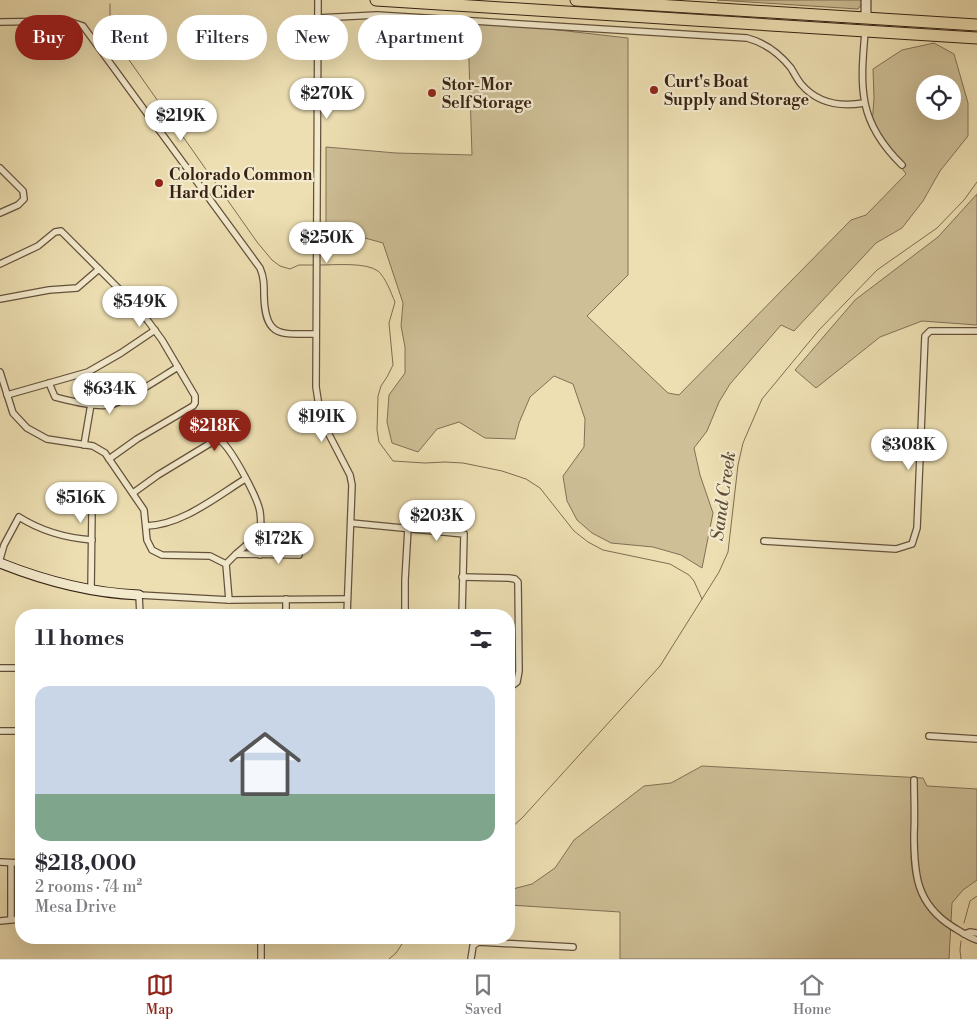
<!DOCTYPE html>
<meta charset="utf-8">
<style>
:root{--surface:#fff;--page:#f7f7f7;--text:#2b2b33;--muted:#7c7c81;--line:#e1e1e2;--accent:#8f2418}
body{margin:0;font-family:"Libre Bodoni",serif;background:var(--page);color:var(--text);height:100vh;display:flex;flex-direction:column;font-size:19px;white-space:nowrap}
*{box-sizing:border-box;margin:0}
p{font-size:16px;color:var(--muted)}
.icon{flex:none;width:28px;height:28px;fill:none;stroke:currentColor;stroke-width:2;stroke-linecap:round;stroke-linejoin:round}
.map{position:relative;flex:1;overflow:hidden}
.drawer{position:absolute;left:15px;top:609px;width:500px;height:335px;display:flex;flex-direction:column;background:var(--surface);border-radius:20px;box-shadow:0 5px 20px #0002}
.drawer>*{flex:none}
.guide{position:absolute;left:15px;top:15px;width:500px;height:45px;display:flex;gap:10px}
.fabs{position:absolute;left:916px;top:75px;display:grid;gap:10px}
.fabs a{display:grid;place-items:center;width:45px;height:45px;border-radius:50%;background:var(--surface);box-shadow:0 5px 20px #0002;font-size:25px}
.price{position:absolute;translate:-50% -42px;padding:0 11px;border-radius:18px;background:#fff;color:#222;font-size:16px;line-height:32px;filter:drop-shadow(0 1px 2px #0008)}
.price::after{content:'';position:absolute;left:50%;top:30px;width:15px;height:11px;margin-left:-8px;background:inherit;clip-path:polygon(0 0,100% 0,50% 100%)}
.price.current{background:var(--accent);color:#fff}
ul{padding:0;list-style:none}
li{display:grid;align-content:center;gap:10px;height:265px;padding:0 20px}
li+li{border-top:1px solid var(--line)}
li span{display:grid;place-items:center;height:155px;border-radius:15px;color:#555}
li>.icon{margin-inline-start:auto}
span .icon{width:90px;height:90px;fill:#fffc;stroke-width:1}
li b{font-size:21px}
h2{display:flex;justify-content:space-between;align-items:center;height:60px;padding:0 20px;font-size:21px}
.tag{padding:0 18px;border-radius:22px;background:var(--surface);box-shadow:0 5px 20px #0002;font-size:18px;line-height:45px}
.tag.current{background:var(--accent);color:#fff}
.tab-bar{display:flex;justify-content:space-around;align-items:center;height:70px;border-top:1px solid var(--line);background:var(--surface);font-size:14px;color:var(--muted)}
.tab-bar a{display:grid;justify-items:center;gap:2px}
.tab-bar .current{color:var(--accent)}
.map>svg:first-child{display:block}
</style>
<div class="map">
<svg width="977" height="959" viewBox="0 0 977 959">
<rect width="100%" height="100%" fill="#eddfb2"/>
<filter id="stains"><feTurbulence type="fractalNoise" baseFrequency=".004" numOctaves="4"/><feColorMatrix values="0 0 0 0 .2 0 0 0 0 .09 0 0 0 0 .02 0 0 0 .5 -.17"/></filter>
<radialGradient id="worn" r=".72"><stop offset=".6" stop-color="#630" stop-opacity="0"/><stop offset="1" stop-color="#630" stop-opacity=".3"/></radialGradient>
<g fill="#cebf97" stroke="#827056" fill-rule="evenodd">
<polygon points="717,0 861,0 862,4 858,9"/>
<path d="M470,20l158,18v237l-41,41 81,77 11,2 172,-175 15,-5 40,-41 -34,-48 2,-28 -1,-29 29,-19 32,-7 20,11 14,49v33l-28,35 -17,30 -21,27 -26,15 -82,88 -13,-6 -51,59 -11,18 -12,29 -13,17 6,27 13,38 -11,55 -21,-13 -28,-8 -42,-4 -19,-10 -15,-13 -10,-19 -4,-25 21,-29 1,-28 -12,-35 -19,-8 -24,21 -11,26 -4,16 -30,-1 -26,-16 -22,7 -19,23 -26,-9 -5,-21 2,-27 16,-22v-26l-4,-21 2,-23 -20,-60 -29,-8 -28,-1v-87l70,6 76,2 -4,-124zM925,84h27v27h-27z"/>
<polygon points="977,194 977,325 922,321 880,337 816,388 795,370 855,300 938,237"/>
<polygon points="702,766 923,778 927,786 977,789 977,880 963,890 952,903 949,959 620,959 620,912 509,905 509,890 532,884 555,868 574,840 644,786 671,783"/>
</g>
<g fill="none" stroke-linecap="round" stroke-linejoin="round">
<g stroke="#7f6d53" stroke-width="1">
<polyline points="110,4 110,27 115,40 257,242 272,260 280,266 290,269 299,265 316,265"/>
<path d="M320,265c14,0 46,-3 58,6 8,7 13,22 17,31l-6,21 4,42 -6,12 -6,9 -3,10 -1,34 2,12 14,19 32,2 20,-1 18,1 39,8 24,8 14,9 34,43 14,11 15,8 67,14 19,11 5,6 8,18"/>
<polyline points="509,830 523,817 660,666 719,572 728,552 738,465 743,443 762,399 819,330 877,270 937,228 964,200 977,182"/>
<polyline points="964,923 970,901 977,896"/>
<polyline points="389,959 396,953 406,938"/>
<polyline points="961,959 960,950 961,941"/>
</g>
<defs>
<g id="street">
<polyline points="318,0 316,387 321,419 350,475 352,485 347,615"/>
<path d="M317,18l60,-3 370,23c19,5 32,15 44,30 3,5 6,11 10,16 17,20 40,23 63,19"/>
<path d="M0,22l68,-1 15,5 177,242c4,9 4,17 4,27 1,43 16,39 52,39"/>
<path d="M865,32c-5,57 -7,90 37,133"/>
<polyline points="0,168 23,191 24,199 18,205 0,213"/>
<polyline points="0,264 38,246 55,232 61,231 121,291 148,321 162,340 195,396 195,403 193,406 137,439 109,459"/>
<polyline points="0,299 49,290 77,288 99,269"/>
<polyline points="0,372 13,413 27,428 47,439 93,446 105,453 144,510 147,540 152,550 162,555 210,556 226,564 236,554 299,555"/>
<path d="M49,383l6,14c16,4 38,10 55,8 15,-3 53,-29 68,-38"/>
<polyline points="7,395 88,372 121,353 155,330"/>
<polyline points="84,445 91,404"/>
<path d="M133,493l25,-18 56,-34h7c11,9 37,57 39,71 2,14 0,29 0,43"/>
<polyline points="351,523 464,534 462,615"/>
<path d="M146,526c36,-1 70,-29 99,-47"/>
<polyline points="764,541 896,549 912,544 917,528 925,336 930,331 977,331"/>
<polyline points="236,554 259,534"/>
<path d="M0,559l4,-14 15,-28c22,14 47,21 73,23"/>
<polyline points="226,564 229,600"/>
<polyline points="462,577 509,578 515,579 518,582 519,671 517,682 513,685 509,685"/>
<polyline points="91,590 92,509"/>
<polyline points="286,599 286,615"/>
<polyline points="140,615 139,595 229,600 347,599"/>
<polyline points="405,615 405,580 408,528"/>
<polyline points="0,668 21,668"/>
<polyline points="0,731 21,731"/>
<polyline points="929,736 977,739"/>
<path d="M914,780c0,18 1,36 0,54 0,40 2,70 39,93 8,5 15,10 24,13"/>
<polyline points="0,862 21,863"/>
<polyline points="11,919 11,863"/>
<polyline points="0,921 21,919"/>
<polyline points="964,934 970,932 977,933"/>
<polyline points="261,938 261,959"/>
<polyline points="471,959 473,946 478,942 573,947"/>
</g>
<g id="secondary">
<polyline points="866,18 866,0"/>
<path d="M0,563c45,18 91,30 139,32"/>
</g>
<g id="highway">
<polyline points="376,0 977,38"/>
<polyline points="576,0 977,25"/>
</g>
</defs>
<use href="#street" stroke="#64513c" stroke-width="8"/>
<use href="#secondary" stroke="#362215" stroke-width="11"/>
<use href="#highway" stroke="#362215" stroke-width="13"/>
<use href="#street" stroke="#f3eacd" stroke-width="5.5"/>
<use href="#secondary" stroke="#f3eacd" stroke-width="9"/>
<use href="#highway" stroke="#eddfb2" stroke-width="11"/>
</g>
<g fill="#8f2418" stroke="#f3eacd" stroke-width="2">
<circle cx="654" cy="90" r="5"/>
<circle cx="432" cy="93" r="5"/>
<circle cx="159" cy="183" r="5"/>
</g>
<g text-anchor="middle" stroke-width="4.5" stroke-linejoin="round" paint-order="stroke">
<g font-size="16" font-weight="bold" fill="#362215" stroke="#f3eacd" text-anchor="start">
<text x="664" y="87">Curt's Boat<tspan x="664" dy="18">Supply and Storage</tspan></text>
<text x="442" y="90">Stor-Mor<tspan x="442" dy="18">Self Storage</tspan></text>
<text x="169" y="180">Colorado Common<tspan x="169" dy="18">Hard Cider</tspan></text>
</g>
<g font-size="18" font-style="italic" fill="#604e39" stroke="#f3eacd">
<text transform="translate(723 496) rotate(-82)" y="6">Sand Creek</text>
</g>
</g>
<rect width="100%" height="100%" filter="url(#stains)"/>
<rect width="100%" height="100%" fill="url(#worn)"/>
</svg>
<div class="fabs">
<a><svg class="icon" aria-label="locate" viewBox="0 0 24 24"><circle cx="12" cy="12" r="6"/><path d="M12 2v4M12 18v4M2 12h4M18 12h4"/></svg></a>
</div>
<b class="price" style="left:327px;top:120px">$270K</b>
<b class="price" style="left:181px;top:142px">$219K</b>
<b class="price" style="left:327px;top:264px">$250K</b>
<b class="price" style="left:140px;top:328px">$549K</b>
<b class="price" style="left:110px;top:415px">$634K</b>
<b class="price" style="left:322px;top:443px">$191K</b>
<b class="price current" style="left:215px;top:452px">$218K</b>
<b class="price" style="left:909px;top:471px">$308K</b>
<b class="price" style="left:81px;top:524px">$516K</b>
<b class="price" style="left:437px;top:542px">$203K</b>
<b class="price" style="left:279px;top:565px">$172K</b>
<div class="guide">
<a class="tag current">Buy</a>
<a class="tag">Rent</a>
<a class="tag">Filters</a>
<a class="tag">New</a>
<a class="tag">Apartment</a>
</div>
<section class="drawer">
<h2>11 homes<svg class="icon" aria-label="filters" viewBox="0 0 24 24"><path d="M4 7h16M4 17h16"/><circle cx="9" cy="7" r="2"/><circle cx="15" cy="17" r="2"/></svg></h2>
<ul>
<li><span style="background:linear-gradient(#c9d6e8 70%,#7fa58c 0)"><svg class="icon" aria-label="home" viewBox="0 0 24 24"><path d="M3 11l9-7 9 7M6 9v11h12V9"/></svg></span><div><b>$218,000</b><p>2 rooms · 74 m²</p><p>Mesa Drive</p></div></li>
</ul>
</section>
</div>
<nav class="tab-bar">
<a class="current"><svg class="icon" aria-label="map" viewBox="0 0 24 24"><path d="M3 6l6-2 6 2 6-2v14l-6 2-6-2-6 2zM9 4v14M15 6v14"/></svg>Map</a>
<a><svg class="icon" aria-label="saved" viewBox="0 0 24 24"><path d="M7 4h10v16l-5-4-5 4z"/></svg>Saved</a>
<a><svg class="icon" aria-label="home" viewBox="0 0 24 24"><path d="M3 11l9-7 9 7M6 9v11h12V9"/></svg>Home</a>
</nav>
